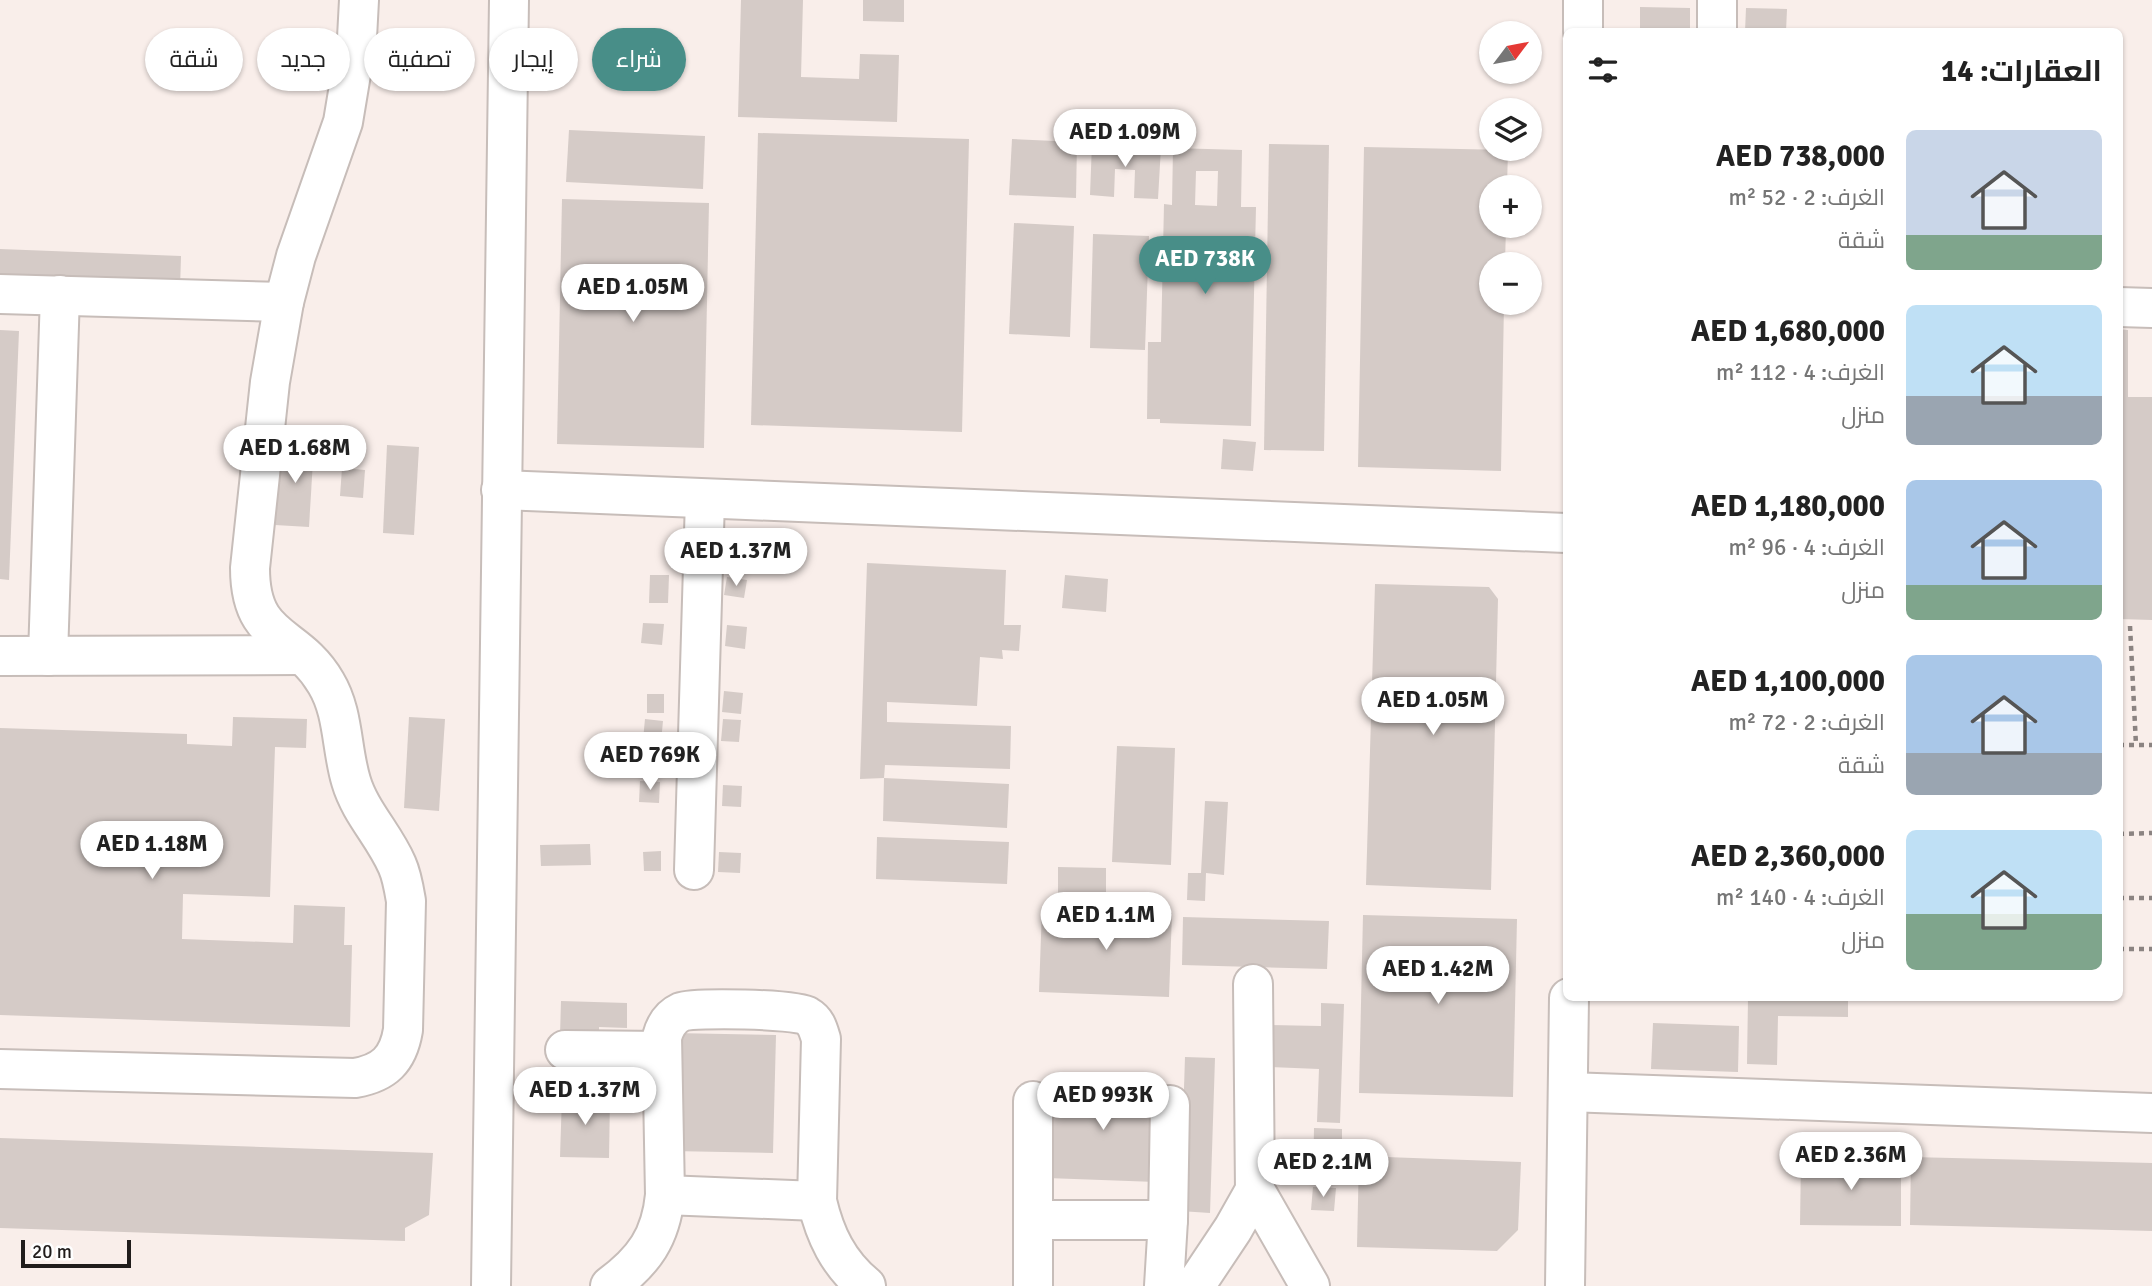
<!DOCTYPE html>
<html lang="ar">
<meta charset="utf-8">
<style>
:root{--surface:#fff;--page:#f6f6f6;--text:#222;--muted:#767676;--accent:#488e88}
body{margin:0;font-family:Signika,Cairo,sans-serif;background:var(--page);color:var(--text);direction:rtl;height:100vh;display:flex;flex-direction:column;font-size:26px;white-space:nowrap}
*{box-sizing:border-box;margin:0}
p{font-size:23px;color:var(--muted)}
.icon{flex:none;width:38px;height:38px;fill:none;stroke:currentColor;stroke-width:2;stroke-linecap:round;stroke-linejoin:round}
.map{position:relative;flex:1;overflow:hidden;direction:ltr}
.panel{position:absolute;left:1563px;top:28px;width:560px;height:973px;display:flex;flex-direction:column;background:var(--surface);border-radius:10px;box-shadow:0 2px 5px #0004;direction:rtl}
.panel>*{flex:none}
.guide{position:absolute;left:21px;top:28px;width:665px;height:63px;direction:rtl;display:flex;gap:14px}
.needle{width:46px;rotate:58deg}
.buttons{position:absolute;left:1479px;top:21px;display:grid;gap:14px}
.buttons a{display:grid;place-items:center;width:63px;height:63px;border-radius:50%;background:var(--surface);box-shadow:0 2px 5px #0004;font-size:35px}
.scale{position:absolute;left:21px;bottom:18px;width:110px;box-sizing:border-box;padding-left:7px;border:4px solid #201c1b;border-top:0;font-size:19px;line-height:24px;white-space:nowrap;color:#201c1b;-webkit-text-stroke:5px #fefefe;paint-order:stroke}
.price{position:absolute;translate:-50% -60px;padding:0 16px;border-radius:24px;background:#fff;color:#222;font-size:23px;line-height:46px;filter:drop-shadow(0 2px 4px #0008)}
.price::after{content:'';position:absolute;left:50%;top:42px;width:21px;height:16px;margin-left:-10px;background:inherit;clip-path:polygon(0 0,100% 0,50% 100%)}
.price.selected{background:var(--accent);color:#fff}
ul{padding:0;list-style:none}
li{display:flex;align-items:center;gap:21px;height:175px;padding:0 21px}
li span{display:grid;place-items:center;flex:none;width:196px;height:140px;border-radius:10px;color:#555}
li>.icon{margin-inline-start:auto}
span .icon{width:84px;height:84px;fill:#fffc;stroke-width:1}
li b{font-size:30px}
h2{display:flex;justify-content:space-between;align-items:center;height:84px;padding:0 21px;font-size:30px}
.pill{padding:0 24px;border-radius:32px;background:var(--surface);box-shadow:0 2px 5px #0004;font-size:24px;line-height:63px}
.pill.selected{background:var(--accent);color:#fff}
.map>svg:first-child{display:block}
</style>
<div class="map">
<svg width="2152" height="1286" viewBox="0 0 2152 1286">
<rect width="100%" height="100%" fill="#f9eeea"/>
<g fill="#d5cbc7" fill-rule="evenodd">
<polygon points="741,0 803,0 801,77 859,79 860,54 899,55 897,122 738,117"/>
<polygon points="863,0 904,0 904,22 863,21"/>
<polygon points="1640,7 1690,8 1690,32 1640,32"/>
<polygon points="1746,8 1787,9 1786,32 1745,32"/>
<polygon points="569,130 705,136 703,189 566,182"/>
<polygon points="758,133 969,139 962,432 751,425"/>
<polygon points="1012,139 1077,142 1076,198 1009,195"/>
<polygon points="1092,143 1161,147 1158,199 1134,198 1135,170 1115,169 1114,197 1090,195"/>
<polygon points="1269,144 1329,145 1324,451 1264,450"/>
<polygon points="1364,147 1508,150 1507,187 1491,187 1491,226 1506,226 1505,264 1491,264 1491,303 1504,303 1501,471 1358,467"/>
<path d="M1173,148l69,2 -1,57h15l-5,219 -91,-3v-4h-13l1,-77h13l3,-138 8,1zM1196,171h22l-1,35 -22,-1z"/>
<polygon points="562,199 709,203 704,448 557,444"/>
<polygon points="1014,223 1074,226 1070,337 1009,334"/>
<polygon points="1093,234 1149,236 1145,350 1090,348"/>
<polygon points="0,249 181,256 180,289 0,282"/>
<polygon points="2119,329 2128,330 2128,397 2152,397 2152,620 2119,619"/>
<polygon points="0,330 19,331 9,580 0,579"/>
<polygon points="1223,439 1256,442 1253,471 1221,469"/>
<polygon points="280,442 314,444 309,527 275,525"/>
<polygon points="387,445 419,447 414,535 383,533"/>
<polygon points="342,468 365,470 363,498 340,496"/>
<polygon points="867,563 1006,570 1004,625 1021,625 1019,651 1002,650 1003,659 980,657 977,706 887,702 887,722 1011,726 1010,769 885,765 884,778 1009,784 1007,828 883,821 884,778 860,779"/>
<polygon points="650,575 669,575 668,603 649,603"/>
<polygon points="1065,575 1108,579 1106,612 1062,608"/>
<polygon points="727,577 747,580 744,598 724,595"/>
<polygon points="1375,584 1489,587 1498,599 1491,890 1366,885"/>
<polygon points="643,623 664,624 662,645 641,643"/>
<polygon points="727,625 747,627 745,649 725,646"/>
<polygon points="724,691 743,693 741,714 722,712"/>
<rect x="647" y="694" width="17" height="19"/>
<polygon points="233,717 307,719 306,748 275,747 270,897 183,894 182,939 293,943 294,905 345,907 344,945 352,945 350,1027 0,1015 0,728 187,734 187,744 232,746"/>
<polygon points="409,717 445,719 439,811 404,808"/>
<polygon points="645,719 663,721 661,742 643,740"/>
<polygon points="723,719 741,720 739,742 721,741"/>
<polygon points="1117,746 1175,748 1171,865 1112,862"/>
<polygon points="640,781 660,782 659,803 639,802"/>
<polygon points="723,785 742,786 741,807 722,806"/>
<polygon points="1205,801 1228,802 1224,875 1206,873 1205,901 1187,900 1188,873 1201,873"/>
<polygon points="877,837 1009,842 1007,884 876,879"/>
<polygon points="590,844 591,865 541,866 540,845"/>
<polygon points="661,851 661,871 644,871 643,852"/>
<polygon points="719,852 741,853 740,873 718,872"/>
<polygon points="1058,867 1106,868 1106,896 1058,895"/>
<polygon points="1042,908 1172,913 1169,997 1039,992"/>
<polygon points="1363,915 1517,919 1513,1097 1359,1093"/>
<polygon points="1183,917 1329,921 1327,969 1182,965"/>
<polygon points="1748,998 1848,998 1848,1017 1778,1016 1777,1065 1747,1064"/>
<polygon points="561,1001 627,1003 627,1028 599,1027 599,1037 560,1036"/>
<polygon points="1321,1003 1344,1004 1340,1123 1317,1122 1319,1069 1268,1067 1269,1025 1321,1026"/>
<polygon points="1653,1023 1739,1026 1738,1072 1651,1069"/>
<polygon points="673,1033 776,1035 773,1153 671,1151"/>
<polygon points="1185,1057 1215,1058 1210,1213 1180,1211"/>
<polygon points="1049,1082 1159,1086 1156,1182 1047,1178"/>
<polygon points="562,1096 610,1098 609,1158 560,1157"/>
<polygon points="1314,1128 1342,1129 1342,1180 1313,1180"/>
<polygon points="0,1138 433,1153 429,1215 405,1228 405,1241 0,1228"/>
<polygon points="1359,1156 1521,1162 1518,1230 1497,1251 1357,1247"/>
<polygon points="1911,1157 2152,1163 2152,1231 1910,1225"/>
<polygon points="1801,1159 1901,1159 1901,1226 1800,1225"/>
<polygon points="1313,1187 1336,1188 1334,1211 1311,1210"/>
</g>
<g fill="none" stroke-linecap="round" stroke-linejoin="round">
<defs>
<g id="minor">
<polyline points="1583,32 1583,0"/>
<polyline points="1717,32 1717,0"/>
<polyline points="0,294 284,302"/>
<polyline points="2119,307 2152,308"/>
<polyline points="501,490 1566,533"/>
<polyline points="0,656 302,655"/>
<polyline points="48,656 60,295"/>
<polyline points="694,870 705,499"/>
<polyline points="1253,984 1255,1190 1310,1286"/>
<polyline points="565,1050 662,1051"/>
<path d="M0,1069l355,9c29,-5 43,-18 48,-48l3,-129c-2,-12 -4,-25 -9,-36 -13,-30 -37,-53 -46,-84 -10,-33 -7,-68 -25,-98 -30,-52 -76,-40 -76,-115l20,-186 14,-80 12,-46 47,-134 14,-84 2,-38"/>
<polyline points="1568,1092 2152,1113"/>
<polyline points="1033,1101 1033,1286"/>
<polyline points="665,1195 817,1201"/>
<polyline points="1033,1220 1168,1220"/>
<polyline points="491,1286 509,0"/>
<path d="M610,1286c34,-25 51,-49 55,-91l-3,-158c3,-11 8,-20 19,-25 13,-5 115,-3 126,4 9,5 11,13 14,23l-4,162c8,34 21,62 49,85"/>
<polyline points="1164,1286 1168,1220 1170,1105"/>
<polyline points="1195,1286 1233,1229 1255,1190"/>
<polyline points="1565,1286 1569,998"/>
</g>
</defs>
<use href="#minor" stroke="#c7bdb9" stroke-width="42"/>
<g stroke="#8b8381" stroke-width="4.5" stroke-dasharray="5 5" stroke-linecap="butt">
<polyline points="2130,626 2136,745"/>
<polyline points="2119,745 2152,745"/>
<polyline points="2119,834 2152,833"/>
<polyline points="2119,898 2152,898"/>
<polyline points="2119,949 2152,949"/>
</g>
<use href="#minor" stroke="#fff" stroke-width="38"/>
</g>
</svg>
<div class="buttons">
<a><svg class="needle" viewBox="-14 -14 28 28"><path d="M0-13l5 13h-10z" fill="#e53935"/><path d="M0 13l5-13h-10z" fill="#767676"/></svg></a>
<a><svg class="icon" aria-label="layers" viewBox="0 0 24 24"><path d="M12 4l9 5-9 5-9-5zM3 14l9 5 9-5"/></svg></a>
<a>+</a>
<a>−</a>
</div>
<div class="scale">20 m</div>
<b class="price" style="left:1125px;top:169px">AED 1.09M</b>
<b class="price selected" style="left:1205px;top:296px">AED 738K</b>
<b class="price" style="left:633px;top:324px">AED 1.05M</b>
<b class="price" style="left:295px;top:485px">AED 1.68M</b>
<b class="price" style="left:736px;top:588px">AED 1.37M</b>
<b class="price" style="left:1433px;top:737px">AED 1.05M</b>
<b class="price" style="left:650px;top:792px">AED 769K</b>
<b class="price" style="left:152px;top:881px">AED 1.18M</b>
<b class="price" style="left:1106px;top:952px">AED 1.1M</b>
<b class="price" style="left:1438px;top:1006px">AED 1.42M</b>
<b class="price" style="left:585px;top:1127px">AED 1.37M</b>
<b class="price" style="left:1103px;top:1132px">AED 993K</b>
<b class="price" style="left:1851px;top:1192px">AED 2.36M</b>
<b class="price" style="left:1323px;top:1199px">AED 2.1M</b>
<div class="guide">
<a class="pill selected">شراء</a>
<a class="pill">إيجار</a>
<a class="pill">تصفية</a>
<a class="pill">جديد</a>
<a class="pill">شقة</a>
</div>
<section class="panel">
<h2>العقارات: 14<svg class="icon" aria-label="filters" viewBox="0 0 24 24"><path d="M4 7h16M4 17h16"/><circle cx="9" cy="7" r="2"/><circle cx="15" cy="17" r="2"/></svg></h2>
<ul>
<li><span style="background:linear-gradient(#c9d6e8 75%,#7fa58c 0)"><svg class="icon" aria-label="home" viewBox="0 0 24 24"><path d="M3 11l9-7 9 7M6 9v11h12V9"/></svg></span><div><b>AED 738,000</b><p>الغرف: 2 · 52 m²</p><p>شقة</p></div></li>
<li><span style="background:linear-gradient(#bfe0f5 65%,#9aa5b1 0)"><svg class="icon" aria-label="home" viewBox="0 0 24 24"><path d="M3 11l9-7 9 7M6 9v11h12V9"/></svg></span><div><b>AED 1,680,000</b><p>الغرف: 4 · 112 m²</p><p>منزل</p></div></li>
<li><span style="background:linear-gradient(#a9c7e8 75%,#7fa58c 0)"><svg class="icon" aria-label="home" viewBox="0 0 24 24"><path d="M3 11l9-7 9 7M6 9v11h12V9"/></svg></span><div><b>AED 1,180,000</b><p>الغرف: 4 · 96 m²</p><p>منزل</p></div></li>
<li><span style="background:linear-gradient(#a9c7e8 70%,#9aa5b1 0)"><svg class="icon" aria-label="home" viewBox="0 0 24 24"><path d="M3 11l9-7 9 7M6 9v11h12V9"/></svg></span><div><b>AED 1,100,000</b><p>الغرف: 2 · 72 m²</p><p>شقة</p></div></li>
<li><span style="background:linear-gradient(#bfe0f5 60%,#7fa58c 0)"><svg class="icon" aria-label="home" viewBox="0 0 24 24"><path d="M3 11l9-7 9 7M6 9v11h12V9"/></svg></span><div><b>AED 2,360,000</b><p>الغرف: 4 · 140 m²</p><p>منزل</p></div></li>
</ul>
</section>
</div>
